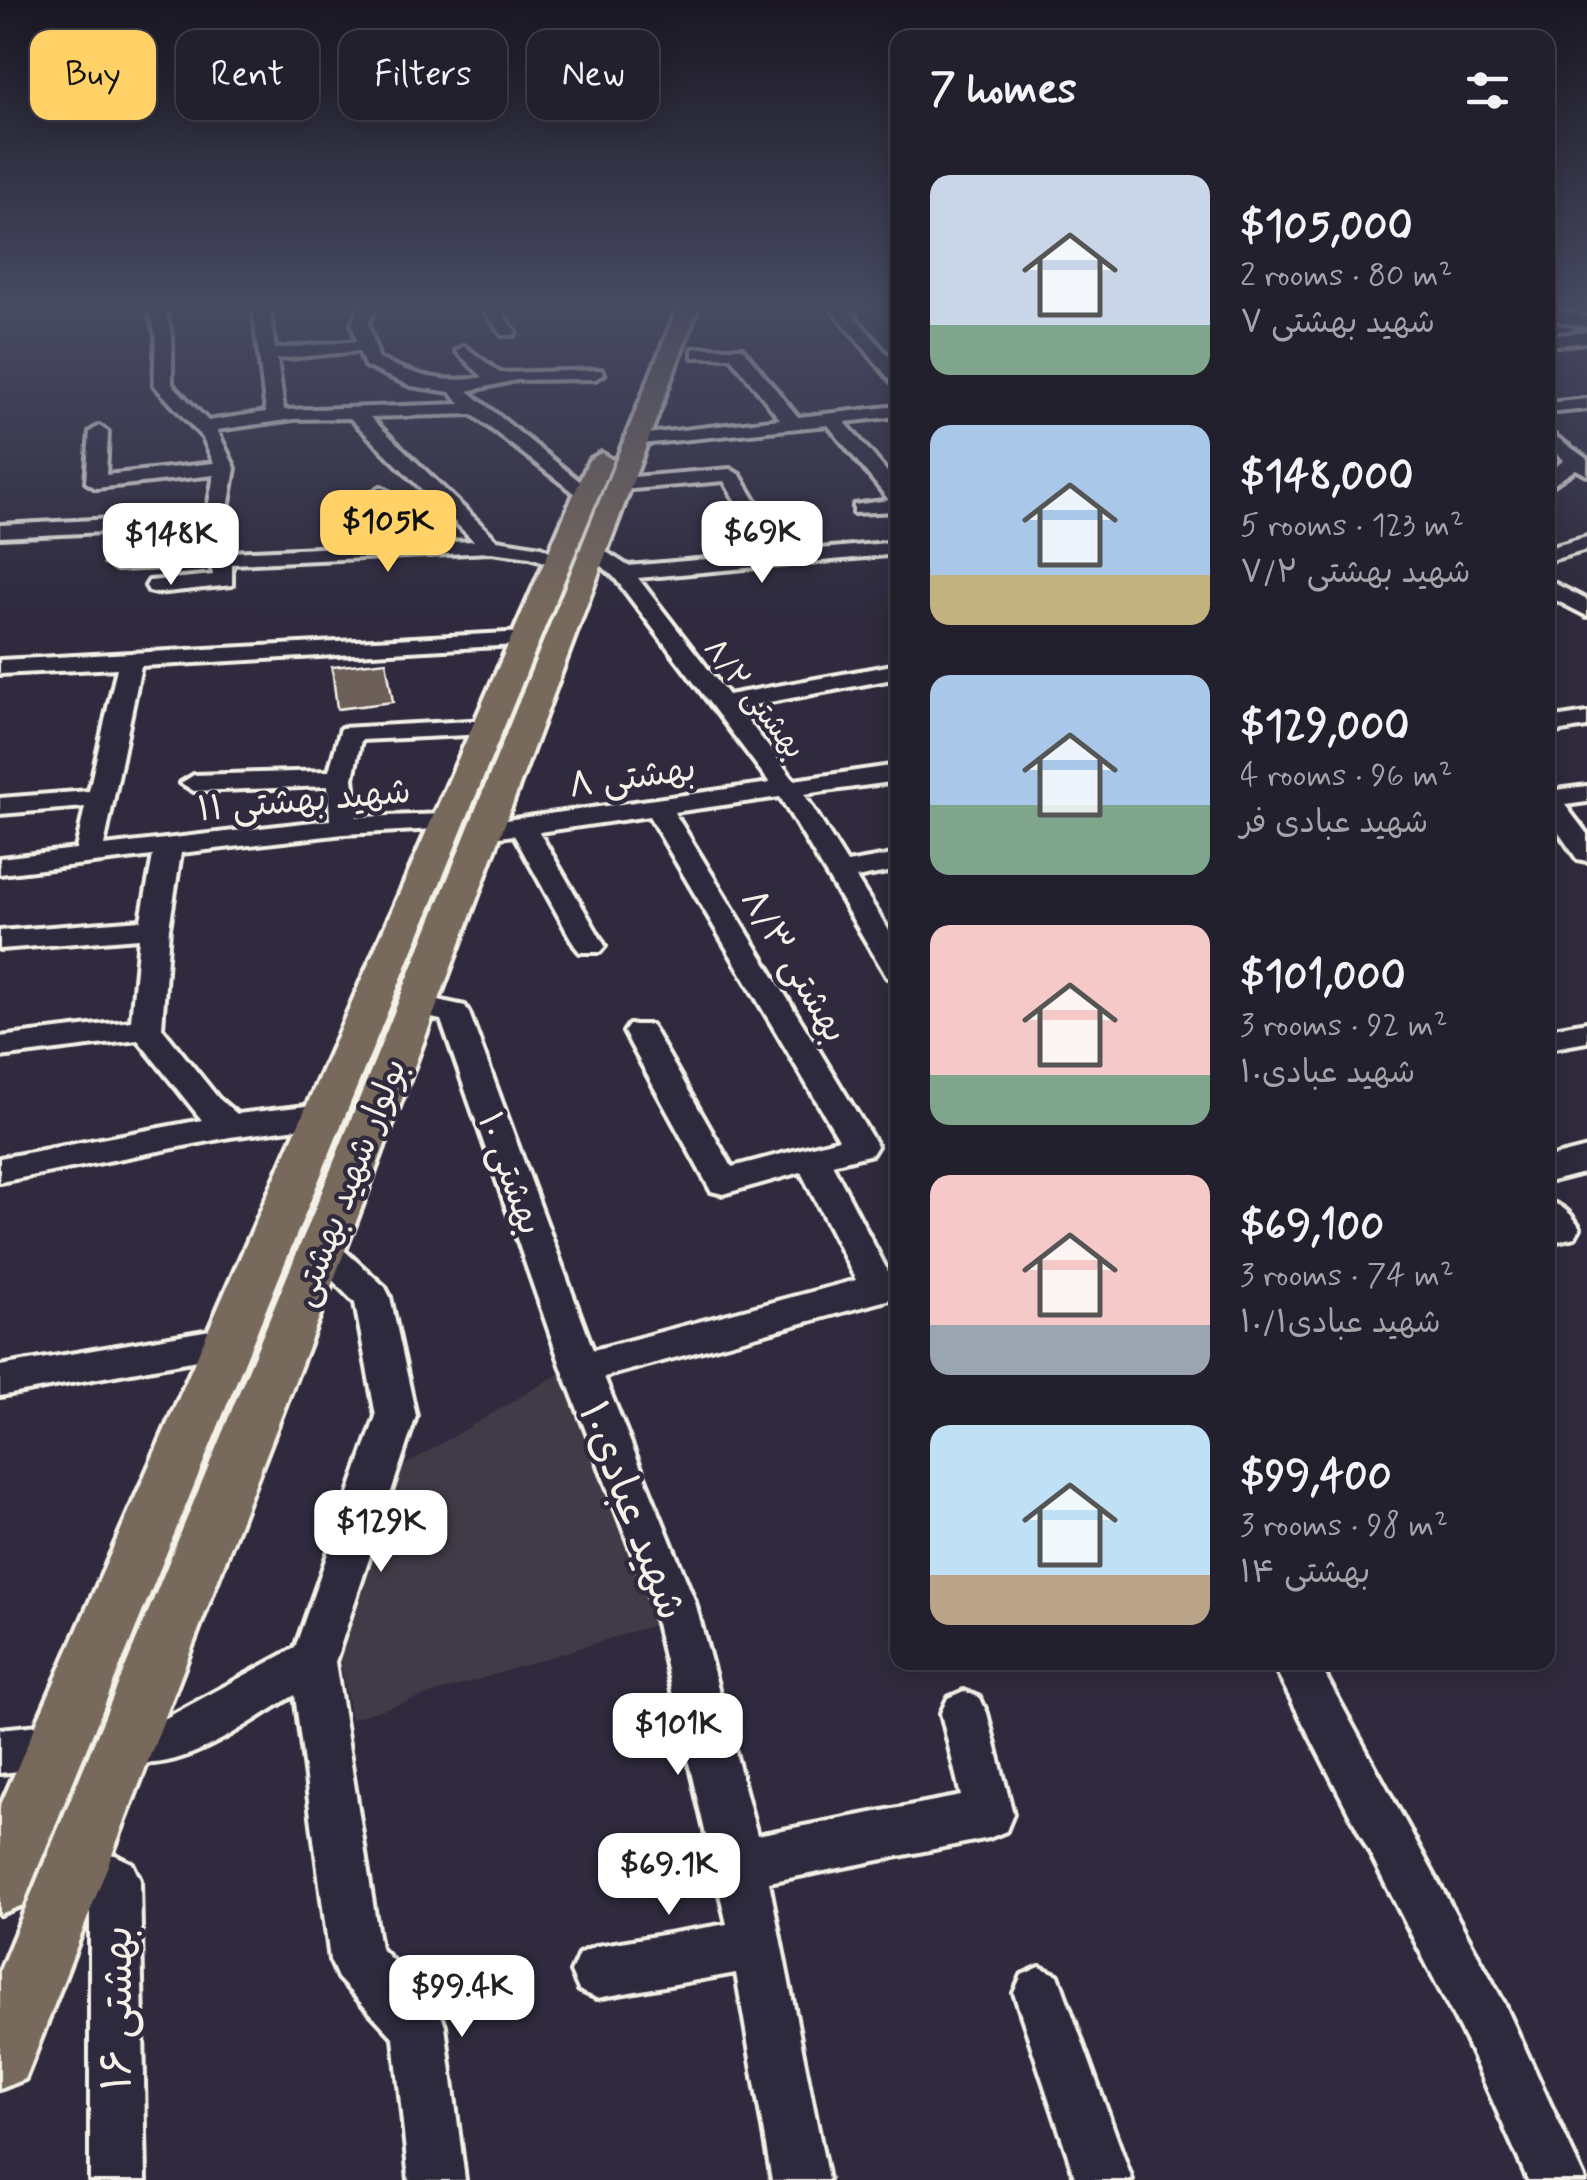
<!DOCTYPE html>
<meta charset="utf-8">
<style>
:root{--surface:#23202e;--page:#2f2d3a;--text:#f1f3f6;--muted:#a3a3aa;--line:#403e4a;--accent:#ffd166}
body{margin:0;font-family:Mynerve,"Playpen Sans Arabic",sans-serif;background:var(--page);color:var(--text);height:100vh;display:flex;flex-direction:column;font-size:38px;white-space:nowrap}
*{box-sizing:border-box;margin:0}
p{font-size:32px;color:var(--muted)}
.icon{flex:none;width:55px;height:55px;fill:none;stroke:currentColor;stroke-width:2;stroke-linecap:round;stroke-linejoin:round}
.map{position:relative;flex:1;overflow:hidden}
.details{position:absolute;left:890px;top:30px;width:665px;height:1640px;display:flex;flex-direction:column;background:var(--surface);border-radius:20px;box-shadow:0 5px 25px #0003,0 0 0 2px var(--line)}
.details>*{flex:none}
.banner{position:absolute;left:30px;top:30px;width:710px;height:90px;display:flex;gap:20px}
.price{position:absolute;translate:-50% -85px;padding:0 22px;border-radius:20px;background:#fff;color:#222;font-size:32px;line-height:65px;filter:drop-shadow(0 2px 5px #0008)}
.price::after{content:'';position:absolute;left:50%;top:60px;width:30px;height:22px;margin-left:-15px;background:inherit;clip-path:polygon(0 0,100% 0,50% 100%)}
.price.selected{background:var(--accent);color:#111}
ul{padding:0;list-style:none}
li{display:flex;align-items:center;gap:30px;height:250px;padding:0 40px}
li span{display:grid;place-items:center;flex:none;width:280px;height:200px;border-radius:20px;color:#555}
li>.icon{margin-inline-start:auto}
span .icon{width:120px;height:120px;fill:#fffc;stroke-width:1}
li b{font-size:42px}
h2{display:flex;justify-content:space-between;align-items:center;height:120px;padding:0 40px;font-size:42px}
.chip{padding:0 35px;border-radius:20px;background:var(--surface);box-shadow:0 5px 25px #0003,0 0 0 2px var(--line);font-size:35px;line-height:90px}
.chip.selected{background:var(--accent);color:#111}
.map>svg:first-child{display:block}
</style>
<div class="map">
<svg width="1587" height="2180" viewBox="0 0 1587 2180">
<rect width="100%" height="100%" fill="#2f2a3d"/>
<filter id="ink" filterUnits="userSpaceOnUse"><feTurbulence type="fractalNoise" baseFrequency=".01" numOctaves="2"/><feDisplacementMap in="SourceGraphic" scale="20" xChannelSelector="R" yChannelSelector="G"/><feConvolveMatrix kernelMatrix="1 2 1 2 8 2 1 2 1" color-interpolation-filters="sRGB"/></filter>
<g filter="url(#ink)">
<polygon fill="#413a46" points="569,1368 660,1623 351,1719 340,1660 388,1475"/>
<polygon fill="#6c5e5a" stroke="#f4f1e8" stroke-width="2.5" points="386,661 393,702 337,709 332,667"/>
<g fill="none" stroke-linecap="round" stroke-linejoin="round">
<defs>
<g id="minor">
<path d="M148,307h16l8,29v48l36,37 58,-9 -13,-105h16l6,42 82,-8 -5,-17 8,-17h16l-8,17 11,35c36,16 64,26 104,18l-27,-26 8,-5 36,27 101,-3 3,4 -9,5 -79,1 -48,11 125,101 3,4 -10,6 -114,-88 -102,3 127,123 44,7 29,14 -11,6 -29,-10 -39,-5 -259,12v21l-75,8 -8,-2 -3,-5 3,-5 64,-6 -2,-10 -94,4 -11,-6 11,-6 93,-5 -3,-25 -207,10v-12l207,-11 7,-39 -118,13 -10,-6 4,-50 9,-6 9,6 -2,43 108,-12 -11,-25 -49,-53 2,-49zM359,351l6,15 46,20 39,6 11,12 -177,6 -7,-51zM350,418l124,123 -73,3 -10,-51 -10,-6 -10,6 10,52 -150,7 -5,-32 9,-52 -18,-38 77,-11z"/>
<polygon points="482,307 498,307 516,332 514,335 502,335"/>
<polygon points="830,307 847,307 898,367 898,383 892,382"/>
<polygon points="1548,309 1587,317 1587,327 1548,319"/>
<polygon points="1587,332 1587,342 1548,346 1548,336"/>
<polygon points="699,348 742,348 798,417 898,406 898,416 845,422 898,485 898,511 854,513 854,505 889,500 828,425 631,445 629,441 638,435 780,419 731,357 693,357 693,349"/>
<polygon points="1587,399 1587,409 1548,413 1548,403"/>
<polygon points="1548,431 1587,459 1587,475 1576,469 1548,488 1548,473 1564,460 1548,446"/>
<polygon points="730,469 740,475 786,552 898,542 898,554 638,578 728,695 898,664 898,678 738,708 794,780 898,765 898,781 804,794 847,863 898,854 898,870 856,878 898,945 898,979 887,977 883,970 780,797 674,812 877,1146 872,1154 832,1164 888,1272 898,1271 898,1297 604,1377 695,1602 757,1835 961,1796 941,1713 948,1698 964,1691 980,1698 987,1713 1013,1814 1006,1831 989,1838 769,1882 828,2180 772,2180 736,1973 597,1998 579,1990 571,1972 579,1954 597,1946 727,1924 651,1602 562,1368 441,1020 407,1013 403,1006 407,999 418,996 465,1006 469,1013 593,1350 856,1280 801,1172 723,1194 711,1191 624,1032 629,1025 651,1025 732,1167 839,1139 649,816 539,832 605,946 600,952 580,952 575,946 514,835 485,839 472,831 485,823 770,783 615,578 587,552 597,546 628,566 766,554 724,481 621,490 611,484 621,478"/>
<polygon points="1587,537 1587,550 1548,561 1548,548"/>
<polygon points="1548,580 1587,600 1587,616 1548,596"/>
<polygon points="526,632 537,639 534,644 141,666 104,846 330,820 328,786 194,791 181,783 194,775 329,771 341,728 488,720 500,727 488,734 361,740 353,778 357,817 446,814 455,816 459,822 455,828 344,834 181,853 169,928 162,1028 218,1098 237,1114 324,1104 336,1107 341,1115 336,1123 230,1137 0,1182 0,1158 202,1120 138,1040 0,1057 0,1037 131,1021 139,938 0,949 0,931 141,920 153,856 0,874 0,858 76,849 85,807 0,814 0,798 89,791 117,668 0,674 0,660"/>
<polygon points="1587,713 1587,727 1548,733 1548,719"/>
<polygon points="1587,786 1587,802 1565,805 1587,834 1587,861 1577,859 1548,817 1548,791"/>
<polygon points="1587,1022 1587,1042 1548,1049 1548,1029"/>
<polygon points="1587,1148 1587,1172 1548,1182 1548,1158"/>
<path d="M1548,1201c15,5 24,13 32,27l-5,9 -27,6z"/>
<path d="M322,1238l13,4 50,45 5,10 26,119 -81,246 45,286 58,59 7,19 20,154h-56l-15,-142 -56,-60 -8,-18 -35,-265c-55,31 -121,88 -186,62l-7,-16 7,-16 16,-6h39l131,-71 81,-232 -21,-113 -51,-52 5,-9z"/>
<polygon points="228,1327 241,1332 247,1342 241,1352 0,1396 0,1366"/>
<polygon points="1272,1662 1318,1662 1504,2003 1585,2180 1528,2180 1466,2041"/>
<polygon points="58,1723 74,1729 81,1745 74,1761 58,1767 0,1773 0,1729"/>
<polygon points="72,1849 115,1855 132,1863 140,1880 146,2180 90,2180 90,1901 55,1891 47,1874 55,1857"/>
<polygon points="1040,1967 1058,1975 1132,2180 1076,2180 1014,1993 1022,1975"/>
</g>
<g id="major">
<polygon points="678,307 698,307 359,1214 35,2054 25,2079 0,2089 0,1970 313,1214"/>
<polygon points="601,453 613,460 32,1882 23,1905 0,1914 0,1807 589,460"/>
</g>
</defs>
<use href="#minor" stroke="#f4f1e8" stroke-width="8"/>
<use href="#major" stroke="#f4f1e8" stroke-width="8"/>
<use href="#minor" fill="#2f2a3d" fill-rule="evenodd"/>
<use href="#major" fill="#77695c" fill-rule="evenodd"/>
</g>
</g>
<linearGradient id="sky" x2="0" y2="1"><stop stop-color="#1a1722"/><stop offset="0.5" stop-color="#474a62"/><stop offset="1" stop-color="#474a62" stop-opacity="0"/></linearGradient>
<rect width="1587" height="613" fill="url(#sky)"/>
<g text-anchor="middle" stroke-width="9" stroke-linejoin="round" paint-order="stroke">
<g font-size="30" fill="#f4f1e8" stroke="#2f2a3d">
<text transform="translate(755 698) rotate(52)" y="10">بهشتی ۸/۲</text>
</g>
<g font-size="35" fill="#f4f1e8" stroke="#2f2a3d">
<text transform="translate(632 776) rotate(-8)" y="12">۸ بهشتی</text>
<text transform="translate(304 799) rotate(-5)" y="12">شهید بهشتی ۱۱</text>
<text transform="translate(795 965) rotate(59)" y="12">بهشتی ۸/۳</text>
<text transform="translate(511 1173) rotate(70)" y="12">بهشتی ۱۰</text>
<text transform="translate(348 1182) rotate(-69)" y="12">بولوار شهید بهشتی</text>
</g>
<g font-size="42" fill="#f4f1e8" stroke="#2f2a3d">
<text transform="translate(634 1510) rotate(69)" y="15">شهید عبادی۱۰</text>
<text transform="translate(116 2008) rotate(-90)" y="15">بهشتی ۱۶</text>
</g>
</g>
</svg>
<b class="price selected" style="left:388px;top:575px">$105K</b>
<b class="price" style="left:762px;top:586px">$69K</b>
<b class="price" style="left:171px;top:588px">$148K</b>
<b class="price" style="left:381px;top:1575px">$129K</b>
<b class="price" style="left:678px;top:1778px">$101K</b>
<b class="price" style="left:669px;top:1918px">$69.1K</b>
<b class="price" style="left:462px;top:2040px">$99.4K</b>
<div class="banner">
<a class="chip selected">Buy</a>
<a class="chip">Rent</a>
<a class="chip">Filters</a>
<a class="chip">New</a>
</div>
<section class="details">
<h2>7 homes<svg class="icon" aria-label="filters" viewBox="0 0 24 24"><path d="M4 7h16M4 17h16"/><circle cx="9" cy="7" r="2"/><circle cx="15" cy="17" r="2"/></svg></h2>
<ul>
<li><span style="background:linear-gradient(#c9d6e8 75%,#7fa58c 0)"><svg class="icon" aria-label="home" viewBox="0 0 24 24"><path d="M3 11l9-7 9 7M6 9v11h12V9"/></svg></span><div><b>$105,000</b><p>2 rooms · 80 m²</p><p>شهید بهشتی ۷</p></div></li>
<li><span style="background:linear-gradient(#a9c7e8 75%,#c2b280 0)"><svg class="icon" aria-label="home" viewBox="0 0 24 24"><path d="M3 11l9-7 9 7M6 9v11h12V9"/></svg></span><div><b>$148,000</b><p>5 rooms · 123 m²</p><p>شهید بهشتی ۷/۲</p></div></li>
<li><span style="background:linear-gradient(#a9c7e8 65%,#7fa58c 0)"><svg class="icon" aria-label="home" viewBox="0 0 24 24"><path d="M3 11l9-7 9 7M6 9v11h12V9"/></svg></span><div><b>$129,000</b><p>4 rooms · 96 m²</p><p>شهید عبادی فر</p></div></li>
<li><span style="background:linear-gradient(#f6c9c9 75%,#7fa58c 0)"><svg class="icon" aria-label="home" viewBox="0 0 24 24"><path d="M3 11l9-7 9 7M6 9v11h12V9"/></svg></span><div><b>$101,000</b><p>3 rooms · 92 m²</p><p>شهید عبادی۱۰</p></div></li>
<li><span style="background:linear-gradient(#f6c9c9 75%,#9aa5b1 0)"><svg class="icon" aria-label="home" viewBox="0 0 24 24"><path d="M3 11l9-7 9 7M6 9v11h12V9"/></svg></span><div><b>$69,100</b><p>3 rooms · 74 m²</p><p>شهید عبادی۱۰/۱</p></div></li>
<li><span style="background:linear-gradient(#bfe0f5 75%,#b9a48a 0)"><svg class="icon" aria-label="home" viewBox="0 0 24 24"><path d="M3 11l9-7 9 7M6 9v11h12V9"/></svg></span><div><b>$99,400</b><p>3 rooms · 98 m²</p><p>بهشتی ۱۴</p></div></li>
</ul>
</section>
</div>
